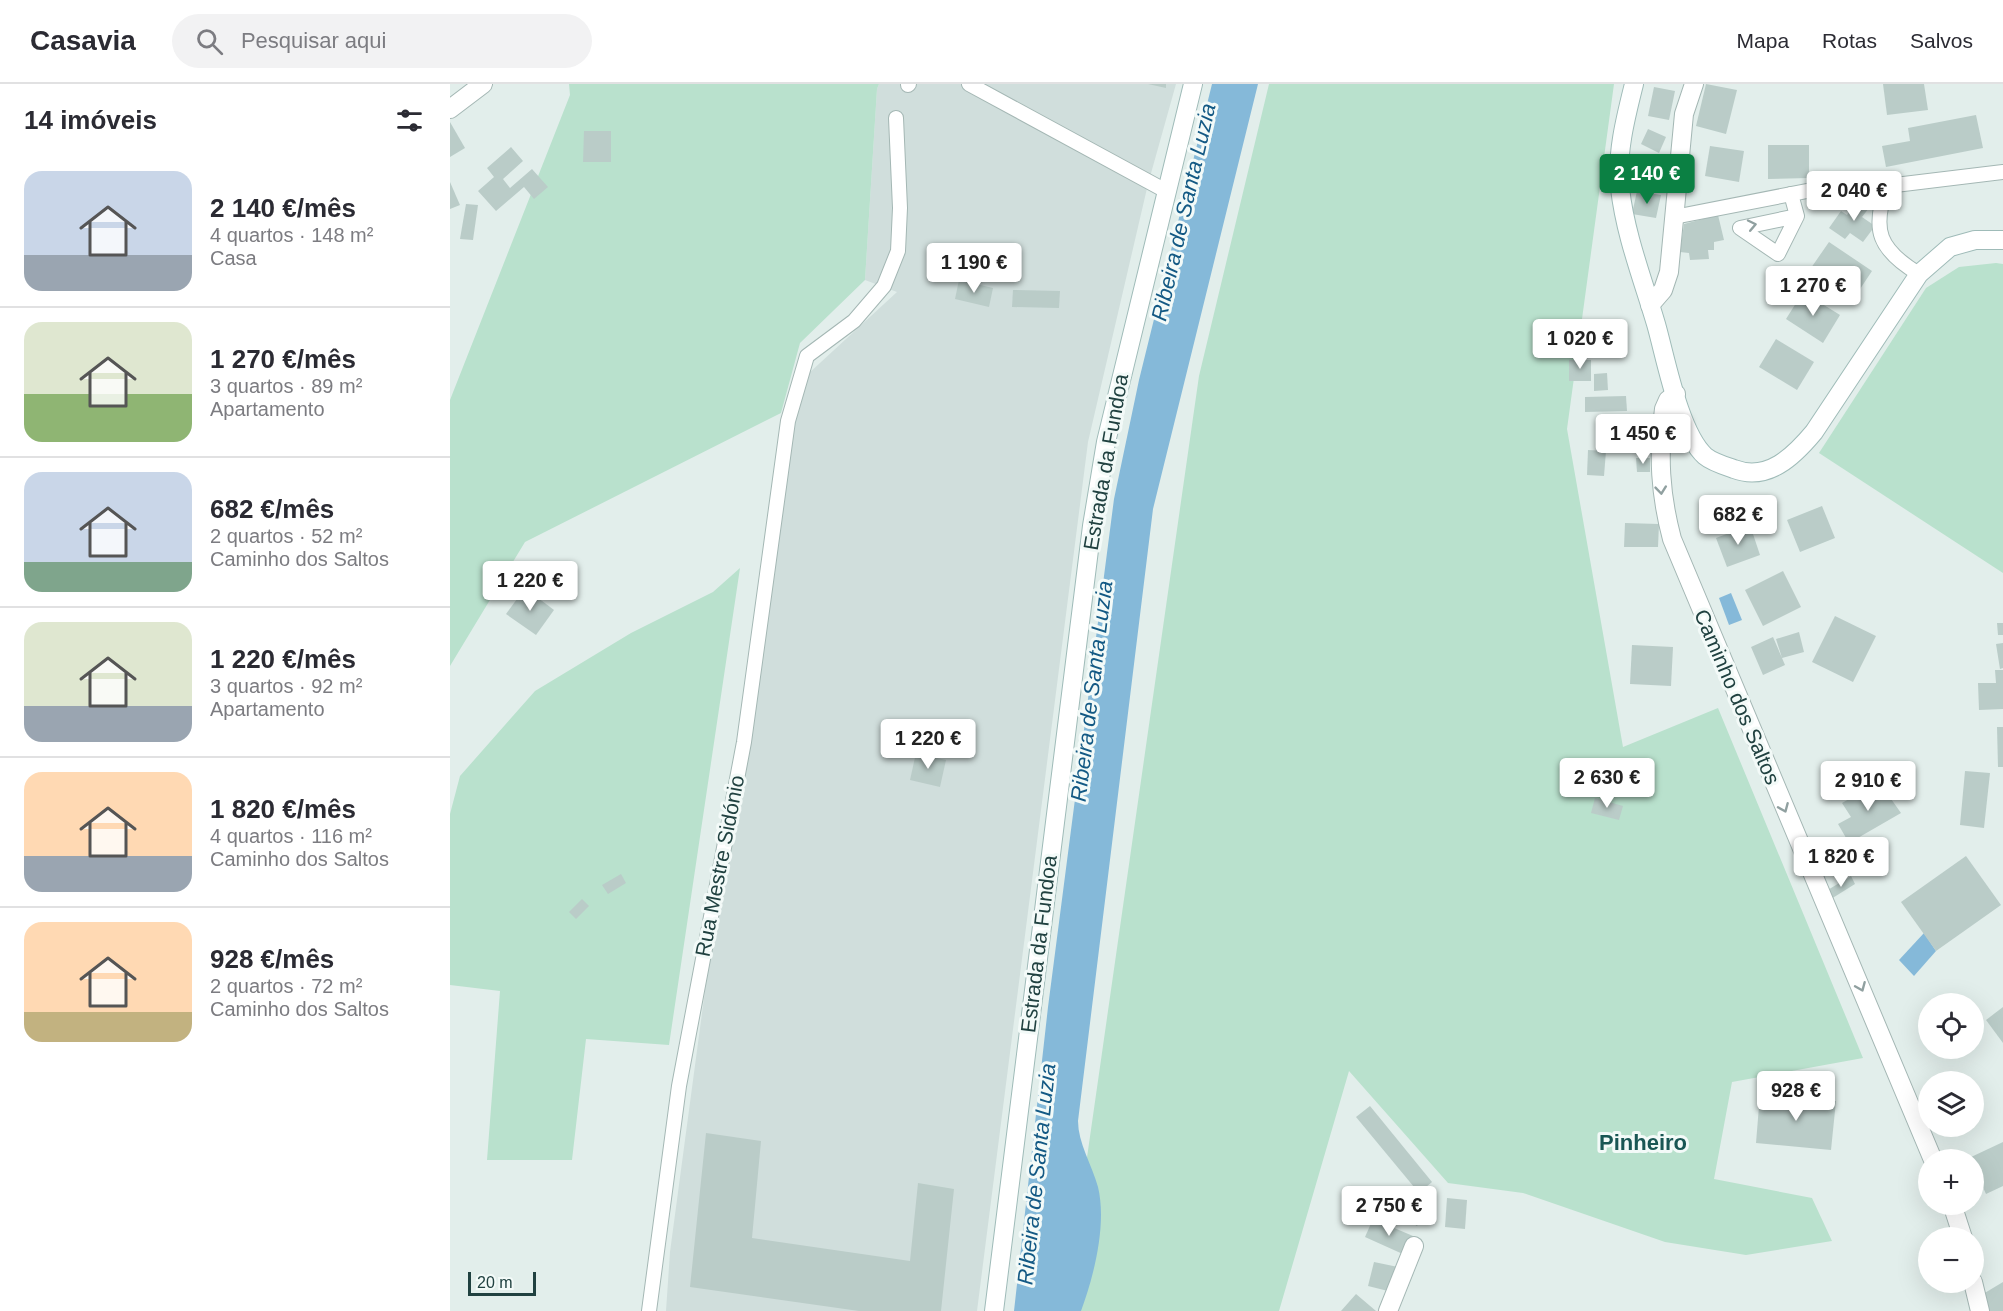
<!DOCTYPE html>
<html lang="pt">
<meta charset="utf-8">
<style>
:root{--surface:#fff;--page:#f2f2f3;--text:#2b2b33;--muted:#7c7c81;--line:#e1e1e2;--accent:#0b8043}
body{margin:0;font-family:Arial,sans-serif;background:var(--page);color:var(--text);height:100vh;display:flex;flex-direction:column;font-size:22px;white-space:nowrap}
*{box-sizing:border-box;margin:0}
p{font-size:20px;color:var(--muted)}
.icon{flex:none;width:33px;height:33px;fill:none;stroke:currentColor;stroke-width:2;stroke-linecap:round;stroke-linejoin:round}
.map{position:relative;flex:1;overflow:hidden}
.details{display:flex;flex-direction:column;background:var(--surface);width:450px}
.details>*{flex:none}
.tools{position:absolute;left:1468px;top:909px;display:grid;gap:12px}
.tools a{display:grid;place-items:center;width:66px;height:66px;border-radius:50%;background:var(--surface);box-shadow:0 6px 24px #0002;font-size:30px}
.scale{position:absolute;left:18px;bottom:15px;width:68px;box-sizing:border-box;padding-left:6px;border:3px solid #204140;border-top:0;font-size:16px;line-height:21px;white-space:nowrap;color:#204140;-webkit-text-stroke:4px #f3faf8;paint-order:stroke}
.price{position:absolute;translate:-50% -51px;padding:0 14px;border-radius:6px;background:#fff;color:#222;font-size:20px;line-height:39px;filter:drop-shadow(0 2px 3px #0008)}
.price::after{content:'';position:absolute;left:50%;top:36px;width:18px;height:14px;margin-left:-9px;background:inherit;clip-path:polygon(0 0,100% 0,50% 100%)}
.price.active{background:var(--accent);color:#fff}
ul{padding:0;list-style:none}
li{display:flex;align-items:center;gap:18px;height:150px;padding:0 24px}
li+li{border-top:2px solid var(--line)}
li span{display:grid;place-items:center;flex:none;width:168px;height:120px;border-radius:18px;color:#555}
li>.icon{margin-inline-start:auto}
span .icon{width:72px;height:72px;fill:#fffc;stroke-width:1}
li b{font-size:26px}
h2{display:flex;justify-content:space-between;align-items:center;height:72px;padding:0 24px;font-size:26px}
header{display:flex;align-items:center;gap:36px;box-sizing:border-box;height:84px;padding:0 30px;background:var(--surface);border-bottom:2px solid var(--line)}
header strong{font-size:28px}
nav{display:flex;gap:33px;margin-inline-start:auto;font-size:21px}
.search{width:420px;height:54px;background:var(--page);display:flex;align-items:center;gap:15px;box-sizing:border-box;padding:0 21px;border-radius:33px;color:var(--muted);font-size:22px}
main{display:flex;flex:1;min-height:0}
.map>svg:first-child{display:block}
</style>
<header>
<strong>Casavia</strong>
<div class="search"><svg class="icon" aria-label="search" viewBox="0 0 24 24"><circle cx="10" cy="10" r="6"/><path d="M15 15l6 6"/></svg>Pesquisar aqui</div>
<nav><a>Mapa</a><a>Rotas</a><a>Salvos</a></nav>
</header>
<main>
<section class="details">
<h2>14 imóveis<svg class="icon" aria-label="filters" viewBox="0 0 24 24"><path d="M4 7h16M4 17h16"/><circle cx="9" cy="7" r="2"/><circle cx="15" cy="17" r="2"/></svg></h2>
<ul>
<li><span style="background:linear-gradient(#c9d6e8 70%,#9aa5b1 0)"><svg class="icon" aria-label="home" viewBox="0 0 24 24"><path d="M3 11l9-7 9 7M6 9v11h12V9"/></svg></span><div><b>2 140 €/mês</b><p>4 quartos · 148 m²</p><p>Casa</p></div></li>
<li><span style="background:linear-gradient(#dfe7d0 60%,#8fb573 0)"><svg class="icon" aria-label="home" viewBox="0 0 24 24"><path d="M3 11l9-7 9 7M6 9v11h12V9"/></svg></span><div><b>1 270 €/mês</b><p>3 quartos · 89 m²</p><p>Apartamento</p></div></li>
<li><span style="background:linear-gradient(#c9d6e8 75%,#7fa58c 0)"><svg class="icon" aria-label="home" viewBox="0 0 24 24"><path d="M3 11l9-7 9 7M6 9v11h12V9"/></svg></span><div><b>682 €/mês</b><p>2 quartos · 52 m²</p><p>Caminho dos Saltos</p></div></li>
<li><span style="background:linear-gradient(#dfe7d0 70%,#9aa5b1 0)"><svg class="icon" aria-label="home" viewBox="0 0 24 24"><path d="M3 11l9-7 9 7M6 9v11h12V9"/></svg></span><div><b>1 220 €/mês</b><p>3 quartos · 92 m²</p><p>Apartamento</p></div></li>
<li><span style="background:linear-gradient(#ffd9b3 70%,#9aa5b1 0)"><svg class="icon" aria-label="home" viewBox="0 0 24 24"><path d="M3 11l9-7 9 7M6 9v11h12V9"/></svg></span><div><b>1 820 €/mês</b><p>4 quartos · 116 m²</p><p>Caminho dos Saltos</p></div></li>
<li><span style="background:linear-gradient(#ffd9b3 75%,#c2b280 0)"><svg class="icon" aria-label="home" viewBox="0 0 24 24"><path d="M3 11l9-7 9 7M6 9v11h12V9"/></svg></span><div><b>928 €/mês</b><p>2 quartos · 72 m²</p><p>Caminho dos Saltos</p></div></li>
</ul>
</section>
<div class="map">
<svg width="1553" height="1227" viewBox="0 0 1553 1227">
<rect width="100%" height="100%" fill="#e2eeeb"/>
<polygon fill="#d0dedc" points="429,0 726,0 698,100 638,358 527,1227 216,1227 220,1168 261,862 345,319 358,290 447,208 415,196 427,5"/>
<g fill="#b9e1cd">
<polygon points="119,0 429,0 427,5 415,196 350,259 331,329 75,458 0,582 0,316 120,11"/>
<polygon points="819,0 1164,0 1117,345 1173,663 1268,624 1413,974 1282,998 1264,1095 1362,1114 1382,1157 1296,1171 1215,1158 1073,1109 998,1099 899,987 829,1227 615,1227 749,292"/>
<polygon points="1546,179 1553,180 1553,489 1369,369 1476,204 1509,183"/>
<polygon points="290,484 219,961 136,955 122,1076 37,1076 50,907 0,901 0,730 10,692 85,607 181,549 263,508"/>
</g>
<g fill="#85b9d9">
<path d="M762,0h46l-105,425 -75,612c0,22 14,44 20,66 9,37 -4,89 -17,124h-67l34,-304 66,-508 25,-119z"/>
<polygon points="1281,509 1292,536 1279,541 1269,514"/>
<polygon points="1474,849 1486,867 1464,892 1449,876"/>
</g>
<g fill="#baccc8">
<polygon points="698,0 716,0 716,4"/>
<polygon points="1256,0 1287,6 1276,50 1246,42"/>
<polygon points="1433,0 1474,0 1478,26 1437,31"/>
<polygon points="1204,3 1225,7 1219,36 1198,32"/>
<polygon points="1526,31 1533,64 1436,83 1432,62 1460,57 1458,44"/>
<polygon points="0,38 15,64 0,73"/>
<polygon points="1198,45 1216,53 1209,69 1191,60"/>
<polygon points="134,47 161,47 161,78 133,78"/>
<polygon points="1318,61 1359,61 1359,94 1318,95"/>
<polygon points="1260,62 1294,67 1289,98 1255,92"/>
<polygon points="61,63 73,77 53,95 60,104 82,85 98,103 84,115 74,103 46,127 28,107 44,93 37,84"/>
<polygon points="0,98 10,121 0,125"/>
<polygon points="1187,107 1211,111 1206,134 1182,130"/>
<polygon points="1411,112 1422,120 1412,133 1425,142 1413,158 1400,149 1395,155 1379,144 1391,127 1397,131"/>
<polygon points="16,120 28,121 23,156 10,155"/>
<polygon points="1268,131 1274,156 1264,158 1264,166 1258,166 1259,175 1240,176 1239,169 1230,168 1234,140"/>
<polygon points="1379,158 1422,187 1410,205 1402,200 1397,208 1361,184"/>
<polygon points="509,196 543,204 539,223 505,215"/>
<polygon points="563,206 610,207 609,224 562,223"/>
<polygon points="1353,208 1390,231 1373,259 1336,235"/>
<polygon points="1326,255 1364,278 1347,306 1309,283"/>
<rect x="1119" y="276" width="22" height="21"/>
<polygon points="1157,289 1158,306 1144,307 1144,290"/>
<polygon points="1176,312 1177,327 1135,328 1135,313"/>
<polygon points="1138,366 1156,367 1154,392 1137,391"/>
<polygon points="1186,374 1200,374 1200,388 1187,388"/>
<polygon points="1372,422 1385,454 1350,468 1337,436"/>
<polygon points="1175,439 1209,440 1208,463 1174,463"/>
<polygon points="1300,441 1310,471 1277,483 1266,454"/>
<polygon points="1333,487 1351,523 1313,542 1295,506"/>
<polygon points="75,504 104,526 86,551 56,530"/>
<polygon points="1385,532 1426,552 1403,598 1362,578"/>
<polygon points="1547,539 1553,539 1553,551 1548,551"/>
<polygon points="1349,548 1354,568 1332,574 1335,581 1313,591 1301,563 1323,553 1332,574 1326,555"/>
<polygon points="1553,559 1553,584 1550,585 1546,560"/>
<polygon points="1182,561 1223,563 1221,602 1180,600"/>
<polygon points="1545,586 1553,586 1553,625 1529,626 1528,599 1546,599"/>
<polygon points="1547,643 1553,643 1553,683 1548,683"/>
<polygon points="466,669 496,676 490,703 460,696"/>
<polygon points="1515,687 1540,689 1534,744 1510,741"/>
<polygon points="1429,698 1451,729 1399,759 1388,740 1401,733 1392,719"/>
<polygon points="1145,714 1173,722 1169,736 1141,729"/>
<polygon points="1516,772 1551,821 1486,867 1451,818"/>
<polygon points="171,790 176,799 158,810 152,801"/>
<polygon points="1401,792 1405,800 1381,815 1376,807"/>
<polygon points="132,815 139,822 126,835 119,828"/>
<polygon points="1553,923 1553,959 1536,936"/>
<polygon points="1310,1010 1386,1017 1381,1066 1306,1059"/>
<polygon points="920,1022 982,1098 969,1109 906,1033"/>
<polygon points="256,1049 311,1057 302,1154 460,1177 468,1099 504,1105 491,1227 409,1227 240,1203"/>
<polygon points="1553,1058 1553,1102 1536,1110 1524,1083 1524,1076 1519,1074"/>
<polygon points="957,1112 978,1125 967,1142 947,1130"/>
<polygon points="997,1114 1017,1116 1015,1145 995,1143"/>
<polygon points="923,1135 963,1152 955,1171 915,1153"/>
<polygon points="1479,1165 1479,1187 1472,1167"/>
<polygon points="924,1178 948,1183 942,1208 918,1202"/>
<polygon points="1482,1198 1499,1198 1499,1199 1484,1204"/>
<polygon points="1553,1198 1553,1227 1536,1227 1528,1213"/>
<polygon points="906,1210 926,1227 891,1227"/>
</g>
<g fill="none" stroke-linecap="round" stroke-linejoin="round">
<defs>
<g id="service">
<polyline points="519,0 716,107"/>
<polyline points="458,1 459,0"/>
<polyline points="1341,110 1347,132 1328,170 1290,144 1347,132"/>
<polyline points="1224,133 1403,98"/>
<path d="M1469,190c-40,-24 -48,-44 -32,-88l116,-14"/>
<polyline points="199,1227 229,1002 294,658 338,337 357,272 404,237 434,202 448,167 450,124 446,34"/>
</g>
<g id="minor">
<polyline points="0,25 33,0"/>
<polyline points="1200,221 1213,206 1219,188 1234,30 1244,0"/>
<path d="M1226,310l-8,6 -4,9c-6,46 -4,85 8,130l261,621"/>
<polyline points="1502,1120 1513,1154"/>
<polyline points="1523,1198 1530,1227"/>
<polyline points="938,1227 964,1162"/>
</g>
<g id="secondary">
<path d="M1184,0c-8,32 -18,70 -14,104 5,46 23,92 36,136 10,35 23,108 49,132 7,6 20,10 29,13 34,13 60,-13 80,-37l105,-158 31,-27 25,-7h28"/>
<polyline points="544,1227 642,442 656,358 743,0"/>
</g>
</defs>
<use href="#service" stroke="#a4b7b4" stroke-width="16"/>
<use href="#minor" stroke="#a4b7b4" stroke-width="20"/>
<use href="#secondary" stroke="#9fbbb8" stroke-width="20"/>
<use href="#service" stroke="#fff" stroke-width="14"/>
<use href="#minor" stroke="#fff" stroke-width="18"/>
<use href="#secondary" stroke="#fff" stroke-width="18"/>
</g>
<defs><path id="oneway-chevron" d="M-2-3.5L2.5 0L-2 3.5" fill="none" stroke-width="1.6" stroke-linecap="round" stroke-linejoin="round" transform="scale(1.5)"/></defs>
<g stroke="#90a0a0">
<use href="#oneway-chevron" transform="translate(1302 141) rotate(-12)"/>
<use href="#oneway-chevron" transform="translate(1211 406) rotate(84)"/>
<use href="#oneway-chevron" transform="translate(1334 724) rotate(67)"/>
<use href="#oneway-chevron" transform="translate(1411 903) rotate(67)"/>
</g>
<g text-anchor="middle" stroke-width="6" stroke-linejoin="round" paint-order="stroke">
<g font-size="21" fill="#204140" stroke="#f3faf8">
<text transform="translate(656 378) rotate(-80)" y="7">Estrada da Fundoa</text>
<text transform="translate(1287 613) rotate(67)" y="7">Caminho dos Saltos</text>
<text transform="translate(270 782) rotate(-79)" y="7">Rua Mestre Sidónio</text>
<text transform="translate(589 860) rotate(-83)" y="7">Estrada da Fundoa</text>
</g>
<g font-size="22" font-style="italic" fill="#135984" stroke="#f3faf8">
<text transform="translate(733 128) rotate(-77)" y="8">Ribeira de Santa Luzia</text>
<text transform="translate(641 607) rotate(-83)" y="8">Ribeira de Santa Luzia</text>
<text transform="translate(586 1090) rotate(-84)" y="8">Ribeira de Santa Luzia</text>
</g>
<g font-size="22" font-weight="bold" fill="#195654" stroke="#f3faf8">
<text x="1193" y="1066">Pinheiro</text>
</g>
</g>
</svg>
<div class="tools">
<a><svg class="icon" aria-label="locate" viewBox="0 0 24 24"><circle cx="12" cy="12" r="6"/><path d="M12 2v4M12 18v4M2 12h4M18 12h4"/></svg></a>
<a><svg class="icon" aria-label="layers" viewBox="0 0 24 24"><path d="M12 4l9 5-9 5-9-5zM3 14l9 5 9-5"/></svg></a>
<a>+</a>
<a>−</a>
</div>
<div class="scale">20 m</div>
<b class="price active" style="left:1197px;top:121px">2 140 €</b>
<b class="price" style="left:1404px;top:138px">2 040 €</b>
<b class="price" style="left:524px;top:210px">1 190 €</b>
<b class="price" style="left:1363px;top:233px">1 270 €</b>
<b class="price" style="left:1130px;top:286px">1 020 €</b>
<b class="price" style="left:1193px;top:381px">1 450 €</b>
<b class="price" style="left:1288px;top:462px">682 €</b>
<b class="price" style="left:80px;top:528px">1 220 €</b>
<b class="price" style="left:478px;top:686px">1 220 €</b>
<b class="price" style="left:1157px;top:725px">2 630 €</b>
<b class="price" style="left:1418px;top:728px">2 910 €</b>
<b class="price" style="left:1391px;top:804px">1 820 €</b>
<b class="price" style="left:1346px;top:1038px">928 €</b>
<b class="price" style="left:939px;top:1153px">2 750 €</b>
</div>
</main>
